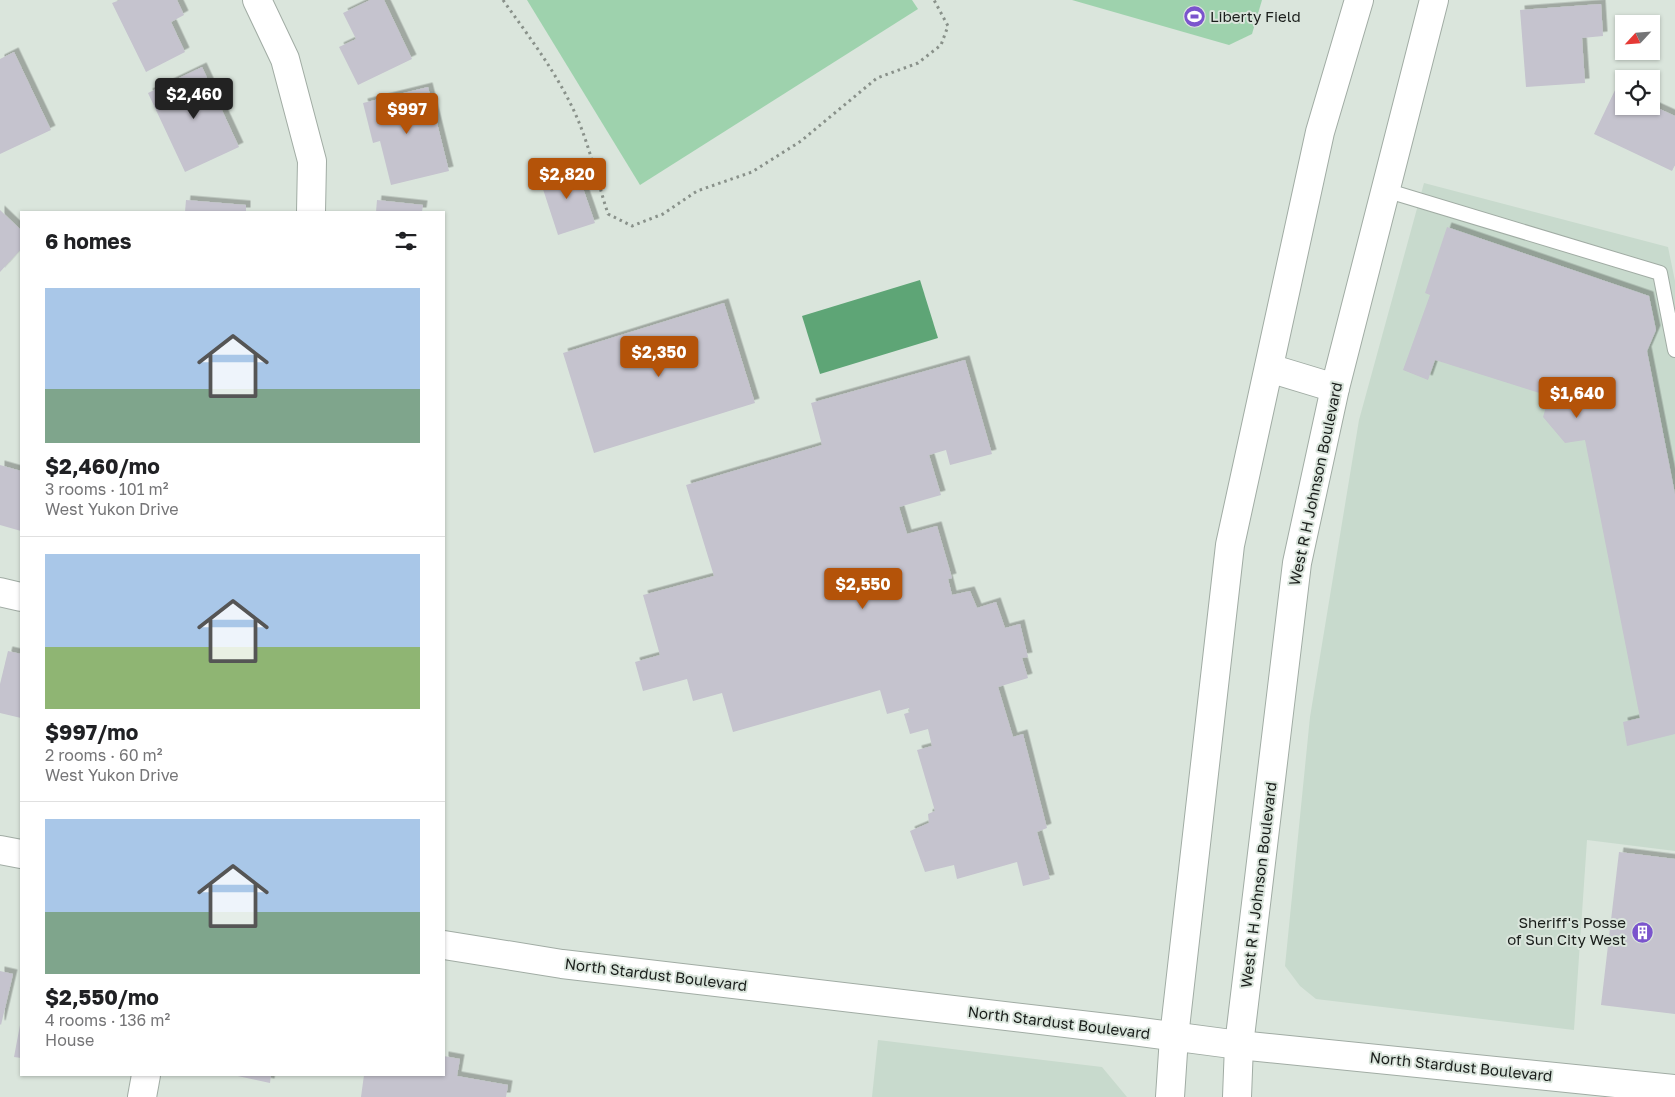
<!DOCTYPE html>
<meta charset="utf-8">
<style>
:root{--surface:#fff;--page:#f2f2f2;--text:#202124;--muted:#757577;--line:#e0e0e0;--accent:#b45309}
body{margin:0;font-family:"Golos Text",sans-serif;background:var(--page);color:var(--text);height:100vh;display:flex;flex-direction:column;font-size:19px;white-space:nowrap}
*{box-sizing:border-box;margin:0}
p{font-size:16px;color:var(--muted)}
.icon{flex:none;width:28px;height:28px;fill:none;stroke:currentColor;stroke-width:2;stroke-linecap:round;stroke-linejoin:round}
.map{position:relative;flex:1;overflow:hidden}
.panel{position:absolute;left:20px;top:211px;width:425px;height:865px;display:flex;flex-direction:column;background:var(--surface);border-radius:0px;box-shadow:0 1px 4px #0004}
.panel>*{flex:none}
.needle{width:32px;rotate:244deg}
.buttons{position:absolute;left:1615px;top:15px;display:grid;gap:10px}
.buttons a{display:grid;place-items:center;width:45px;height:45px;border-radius:0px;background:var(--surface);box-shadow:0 1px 4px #0004;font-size:25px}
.price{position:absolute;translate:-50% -42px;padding:0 11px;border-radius:5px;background:var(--accent);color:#fff;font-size:16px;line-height:32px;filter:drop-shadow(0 1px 2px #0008)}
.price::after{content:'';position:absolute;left:50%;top:30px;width:15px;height:11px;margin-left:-8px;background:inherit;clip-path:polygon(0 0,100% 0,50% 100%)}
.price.selected{background:#222;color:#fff}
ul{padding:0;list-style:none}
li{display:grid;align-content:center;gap:10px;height:265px;padding:0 25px}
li+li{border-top:1px solid var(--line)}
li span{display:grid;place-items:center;height:155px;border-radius:0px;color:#555}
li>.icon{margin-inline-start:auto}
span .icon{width:90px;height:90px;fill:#fffc;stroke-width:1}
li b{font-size:21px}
h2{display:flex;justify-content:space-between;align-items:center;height:60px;padding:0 25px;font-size:21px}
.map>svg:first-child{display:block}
</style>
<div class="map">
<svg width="1675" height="1097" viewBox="0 0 1675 1097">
<defs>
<filter id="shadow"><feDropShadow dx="4.5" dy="-4.5" stdDeviation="0" flood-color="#0004"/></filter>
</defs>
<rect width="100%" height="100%" fill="#dae5dc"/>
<g fill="#c8dacd">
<polygon points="1424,183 1668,247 1675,281 1675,851 1587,840 1574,1030 1316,999 1300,986 1285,966 1310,717 1359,420"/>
<polygon points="878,1040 1102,1067 1127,1097 872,1097"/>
</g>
<g fill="#9ed2ad">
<polygon points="527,0 912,0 918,9 640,185"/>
<polygon points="1072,0 1262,0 1252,34 1229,45"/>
</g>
<polygon fill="#5ea576" points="920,280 938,338 820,374 802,316"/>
<g fill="#c5c3ce" filter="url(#shadow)">
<polygon points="120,0 177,0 184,15 171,22 185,52 146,72 112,3"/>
<polygon points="370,0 384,0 412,59 358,85 339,47 356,39 343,13"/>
<polygon points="1601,4 1603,36 1582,38 1585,83 1526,87 1520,10"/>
<polygon points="14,52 51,130 0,154 0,59"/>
<polygon points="202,67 239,147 185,172 148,93"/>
<polygon points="428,87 449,171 391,185 380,141 373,143 363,103"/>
<polygon points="1616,88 1624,92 1624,106 1651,106 1651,105 1675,116 1675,165 1672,171 1594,134"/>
<polygon points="575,165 595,223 558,235 539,177"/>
<polygon points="186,200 246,205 246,212 185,212"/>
<polygon points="377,200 423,205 422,212 376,212"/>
<polygon points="0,210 21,230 21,249 0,272"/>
<polygon points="1447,227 1649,296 1656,330 1647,351 1675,494 1675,734 1627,746 1623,722 1640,718 1585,440 1565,443 1543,417 1549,396 1435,360 1428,380 1403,370 1430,295 1425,293"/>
<polygon points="724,303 755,403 594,453 563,353"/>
<polygon points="965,360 992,454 950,465 946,450 929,455 941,495 899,507 907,534 937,526 952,578 948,579 952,595 970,591 977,608 996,602 1005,628 1020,624 1028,657 1022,658 1028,678 998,687 1013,737 1023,734 1047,828 1037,832 1050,879 1023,886 1017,862 957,879 954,865 925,872 910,831 929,823 928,814 935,811 917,750 932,746 928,729 910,734 904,714 910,712 909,708 887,714 880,690 733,732 722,693 693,701 687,679 643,691 635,662 660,655 643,595 714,576 686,485 822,445 811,403"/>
<polygon points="0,465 21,471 21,531 0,525"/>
<polygon points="8,651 21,654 21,718 0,713 0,684"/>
<polygon points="1619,852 1675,859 1675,1014 1601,1005"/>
<polygon points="0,971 13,974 1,1025 0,1024"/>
<polygon points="20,1025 21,1025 21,1058 14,1057"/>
<polygon points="444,1056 460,1059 457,1076 508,1085 506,1097 361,1097 364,1075 444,1075"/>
<polygon points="233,1075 271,1075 270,1083"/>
</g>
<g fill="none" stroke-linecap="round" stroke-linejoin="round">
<defs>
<polyline id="lane" points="1385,190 1660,273 1675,350"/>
<g id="street">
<polyline points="257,0 285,59 312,161 311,212"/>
<polyline points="0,592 21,597"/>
<polyline points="142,1097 146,1075"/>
</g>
<g id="secondary">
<polyline points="1269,368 1335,388"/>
<polyline points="0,850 21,854"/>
<polyline points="444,945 562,964 1133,1031 1239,1045 1675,1089"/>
<polyline points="1170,1097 1174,1037 1230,545 1320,132 1359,0"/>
<polyline points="1237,1097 1239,1045 1297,563 1335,388 1434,0"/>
</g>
</defs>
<use href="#lane" stroke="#a1aca4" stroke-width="16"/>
<use href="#street" stroke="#a1aca4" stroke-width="30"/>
<use href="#secondary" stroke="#a1aca4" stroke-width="30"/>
<path stroke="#89918a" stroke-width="3" stroke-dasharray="2.5 4" stroke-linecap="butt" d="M503,0c29,41 61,82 79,130 10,27 17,56 26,84l24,12 31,-12 34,-23 55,-19 49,-31 76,-63 41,-15 23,-18 7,-19 -14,-26"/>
<use href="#lane" stroke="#fff" stroke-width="14"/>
<use href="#street" stroke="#fff" stroke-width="28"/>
<use href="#secondary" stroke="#fff" stroke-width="28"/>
</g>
<defs>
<symbol id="stadium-disc" viewBox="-11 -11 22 22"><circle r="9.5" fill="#7b54cd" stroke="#dae5dc"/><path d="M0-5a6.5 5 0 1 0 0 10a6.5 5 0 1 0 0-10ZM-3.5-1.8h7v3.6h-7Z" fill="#fff"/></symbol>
<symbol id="building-disc" viewBox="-11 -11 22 22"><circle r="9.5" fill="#7b54cd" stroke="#dae5dc"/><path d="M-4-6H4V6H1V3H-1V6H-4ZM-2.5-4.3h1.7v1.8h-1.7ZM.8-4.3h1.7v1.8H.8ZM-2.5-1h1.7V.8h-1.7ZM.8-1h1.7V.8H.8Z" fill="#fff"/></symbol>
</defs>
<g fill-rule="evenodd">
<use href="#stadium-disc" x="1182" y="4" width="25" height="25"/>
<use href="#building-disc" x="1630" y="920" width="25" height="25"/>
</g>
<g text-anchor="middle" stroke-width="4" stroke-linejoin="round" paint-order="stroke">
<g font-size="15" fill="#1a1e1b" stroke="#dae5dc" text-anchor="start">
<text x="1210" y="22">Liberty Field</text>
<text x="1626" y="928" text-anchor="end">Sheriff's Posse<tspan x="1626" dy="17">of Sun City West</tspan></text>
</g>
<g font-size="15" fill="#1a1e1b" stroke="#dae5dc">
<text transform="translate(1316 484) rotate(-78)" y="5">West R H Johnson Boulevard</text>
<text transform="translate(1259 885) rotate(-83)" y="5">West R H Johnson Boulevard</text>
<text transform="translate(656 975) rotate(7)" y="5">North Stardust Boulevard</text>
<text transform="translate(1059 1023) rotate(7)" y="5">North Stardust Boulevard</text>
<text transform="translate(1461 1067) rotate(6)" y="5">North Stardust Boulevard</text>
</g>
</g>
</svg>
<div class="buttons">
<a><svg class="needle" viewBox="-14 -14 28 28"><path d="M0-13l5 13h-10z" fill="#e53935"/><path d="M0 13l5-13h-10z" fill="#757577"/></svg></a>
<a><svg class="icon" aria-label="locate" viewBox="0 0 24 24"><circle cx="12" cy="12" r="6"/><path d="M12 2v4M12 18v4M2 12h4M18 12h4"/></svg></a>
</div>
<b class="price selected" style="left:194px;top:120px">$2,460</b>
<b class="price" style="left:407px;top:135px">$997</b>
<b class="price" style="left:567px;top:200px">$2,820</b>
<b class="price" style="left:659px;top:378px">$2,350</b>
<b class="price" style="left:1577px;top:419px">$1,640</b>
<b class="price" style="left:863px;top:610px">$2,550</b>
<section class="panel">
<h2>6 homes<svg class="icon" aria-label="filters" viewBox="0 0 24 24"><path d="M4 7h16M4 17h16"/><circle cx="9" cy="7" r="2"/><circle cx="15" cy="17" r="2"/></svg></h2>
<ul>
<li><span style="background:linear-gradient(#a9c7e8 65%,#7fa58c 0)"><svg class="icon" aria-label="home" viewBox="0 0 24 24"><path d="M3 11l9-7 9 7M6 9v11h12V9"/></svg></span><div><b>$2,460/mo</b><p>3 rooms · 101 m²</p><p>West Yukon Drive</p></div></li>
<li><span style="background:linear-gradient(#a9c7e8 60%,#8fb573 0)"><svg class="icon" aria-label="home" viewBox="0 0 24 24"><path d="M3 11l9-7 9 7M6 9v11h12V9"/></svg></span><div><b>$997/mo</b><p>2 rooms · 60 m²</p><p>West Yukon Drive</p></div></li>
<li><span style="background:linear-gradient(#a9c7e8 60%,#7fa58c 0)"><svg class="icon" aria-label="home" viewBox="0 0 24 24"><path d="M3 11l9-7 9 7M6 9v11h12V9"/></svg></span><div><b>$2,550/mo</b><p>4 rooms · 136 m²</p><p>House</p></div></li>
</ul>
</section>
</div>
